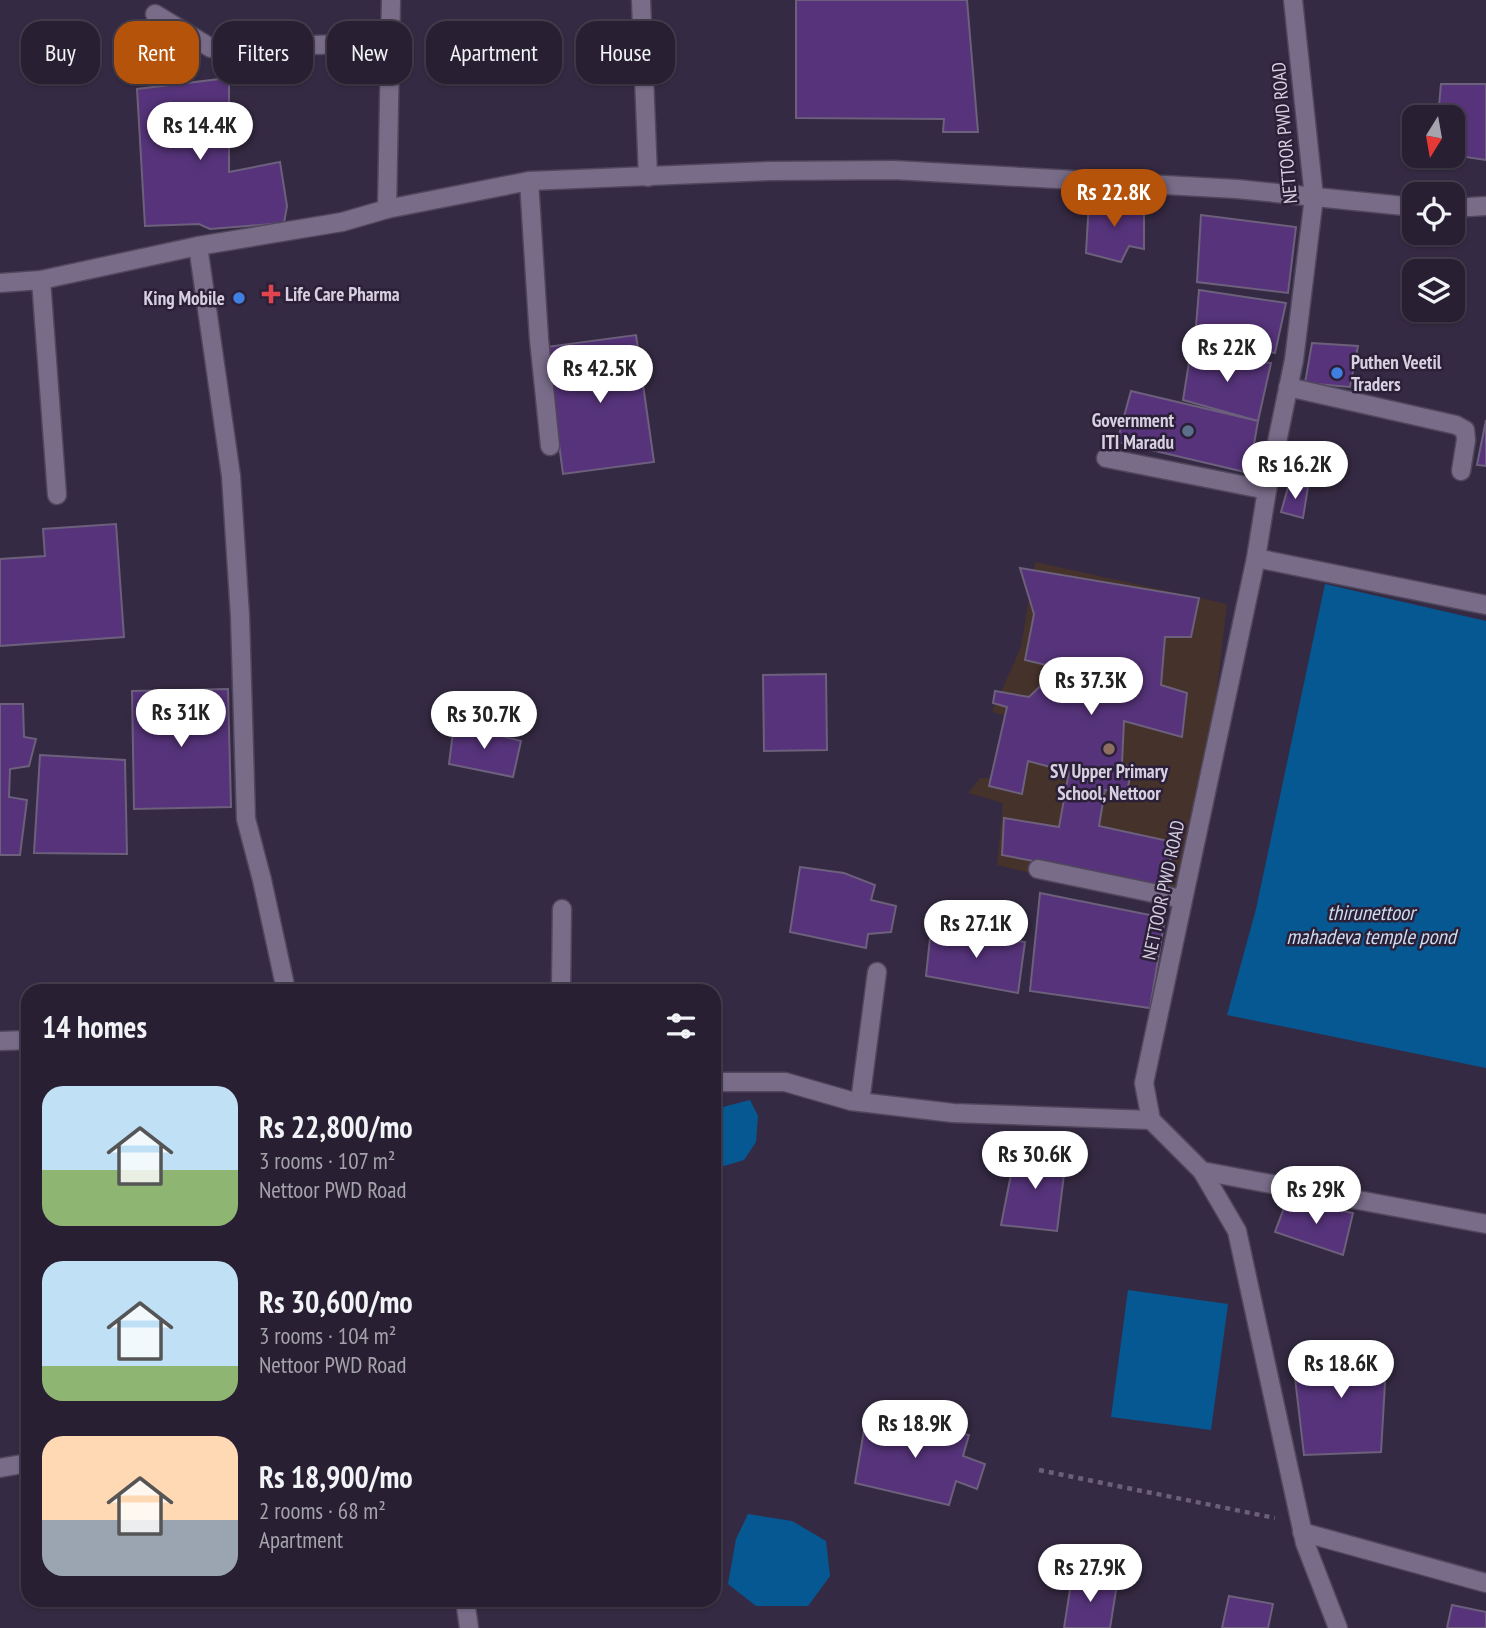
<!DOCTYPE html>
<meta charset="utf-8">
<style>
:root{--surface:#282032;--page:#30283a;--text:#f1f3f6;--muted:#a5a3ac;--line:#443e4d;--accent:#b45309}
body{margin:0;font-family:"PT Sans Narrow",sans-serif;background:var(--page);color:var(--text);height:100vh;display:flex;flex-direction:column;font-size:26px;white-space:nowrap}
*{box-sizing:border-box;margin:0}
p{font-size:23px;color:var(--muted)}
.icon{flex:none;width:38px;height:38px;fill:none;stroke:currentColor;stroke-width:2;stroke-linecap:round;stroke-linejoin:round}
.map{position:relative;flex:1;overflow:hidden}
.panel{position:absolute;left:21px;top:984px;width:700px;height:623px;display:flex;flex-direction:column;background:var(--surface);border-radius:21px;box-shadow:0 2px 5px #0004,0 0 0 2px var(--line)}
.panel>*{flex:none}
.banner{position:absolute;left:21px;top:21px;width:700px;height:63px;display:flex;gap:14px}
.needle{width:46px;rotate:191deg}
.tools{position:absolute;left:1402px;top:105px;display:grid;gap:14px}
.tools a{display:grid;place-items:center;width:63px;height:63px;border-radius:14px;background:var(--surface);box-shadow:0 2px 5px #0004,0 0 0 2px var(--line);font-size:35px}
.price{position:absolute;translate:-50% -60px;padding:0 16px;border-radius:24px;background:#fff;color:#222;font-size:23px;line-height:46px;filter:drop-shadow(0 2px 4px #0008)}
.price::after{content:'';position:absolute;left:50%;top:42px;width:21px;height:16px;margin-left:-10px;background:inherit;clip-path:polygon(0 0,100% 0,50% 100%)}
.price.selected{background:var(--accent);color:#fff}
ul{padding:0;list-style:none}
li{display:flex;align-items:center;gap:21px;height:175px;padding:0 21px}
li span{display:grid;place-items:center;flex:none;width:196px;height:140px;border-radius:21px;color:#555}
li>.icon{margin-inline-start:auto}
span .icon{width:84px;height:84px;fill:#fffc;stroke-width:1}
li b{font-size:30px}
h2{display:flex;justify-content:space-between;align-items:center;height:84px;padding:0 21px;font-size:30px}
.pill{padding:0 24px;border-radius:21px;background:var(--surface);box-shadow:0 2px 5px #0004,0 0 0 2px var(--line);font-size:24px;line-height:63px}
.pill.selected{background:var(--accent);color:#fff}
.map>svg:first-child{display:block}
</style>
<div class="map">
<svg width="1486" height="1628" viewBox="0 0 1486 1628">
<rect width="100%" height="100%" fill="#352a43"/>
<polygon fill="#45322b" points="1035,562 1227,604 1191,911 997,865 1003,803 968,793 980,778 998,778 1018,719 992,712 1021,647"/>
<g fill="#065893">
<polygon points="1325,584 1486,621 1486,1068 1227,1015 1256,909"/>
<polygon points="750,1100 758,1116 756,1142 744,1160 714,1169 714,1116 719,1108"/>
<polygon points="1128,1290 1228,1304 1211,1430 1111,1417"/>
<polygon points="748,1514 792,1521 826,1541 830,1576 808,1606 756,1606 728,1584 736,1539"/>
</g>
<g fill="#56337a" stroke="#6c607c" stroke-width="2">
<polygon points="796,0 967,0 978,132 943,132 944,119 796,118"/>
<polygon points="229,78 229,172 280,162 287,206 284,223 210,229 199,224 145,226 137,89"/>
<polygon points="1441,84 1486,84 1486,160 1452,155 1452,117 1438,117"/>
<polygon points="1089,200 1144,207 1144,249 1129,246 1121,262 1086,253"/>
<polygon points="1201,215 1296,227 1288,293 1197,282"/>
<polygon points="1199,290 1286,303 1275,353 1195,338"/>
<polygon points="636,335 654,462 563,474 546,347"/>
<polygon points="1312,343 1358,346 1350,387 1305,383"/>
<polygon points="1191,350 1271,363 1258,421 1183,400"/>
<polygon points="1131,391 1258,421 1249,473 1117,442"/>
<polygon points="1486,420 1486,466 1477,465"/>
<polygon points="1289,484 1308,487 1303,518 1281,512"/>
<polygon points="116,524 124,637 0,646 0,559 45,556 43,529"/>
<polygon points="1020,568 1199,598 1191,637 1165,637 1161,685 1187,693 1182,737 1124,721 1122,763 1131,768 1127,795 1105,790 1099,826 1173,842 1166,886 1002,855 1004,818 1059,827 1069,772 1028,761 1022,794 989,786 1007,707 993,703 995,691 1029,697 1059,668 1025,660 1034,614"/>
<polygon points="826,674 827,750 764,751 763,675"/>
<polygon points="228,689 231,807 134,809 132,691"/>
<polygon points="0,704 23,704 24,737 36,739 29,766 10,769 9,797 27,800 20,855 0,855"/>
<polygon points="454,724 521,741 513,777 449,764"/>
<polygon points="40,755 125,760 127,854 34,853"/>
<polygon points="800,867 844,873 875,885 871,900 896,906 891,932 868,934 866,948 790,932"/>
<polygon points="1040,893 1165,918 1150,1008 1030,991"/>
<polygon points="931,929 1025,942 1018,993 926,976"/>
<polygon points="1016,1149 1066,1158 1057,1231 1001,1225"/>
<polygon points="1287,1200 1353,1213 1343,1255 1275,1232"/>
<polygon points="1387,1348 1381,1452 1304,1455 1292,1352"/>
<polygon points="867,1413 969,1435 963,1456 985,1464 977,1489 956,1481 949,1505 855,1483"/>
<polygon points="1072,1577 1117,1584 1110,1628 1064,1628"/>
<polygon points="1229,1596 1273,1604 1268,1628 1222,1628"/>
<polygon points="1452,1605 1486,1612 1486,1628 1447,1628"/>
</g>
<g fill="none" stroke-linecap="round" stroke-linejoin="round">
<defs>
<g id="minor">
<polyline points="641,0 648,177"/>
<polyline points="1293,0 1314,197 1294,360 1267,490 1256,558 1144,1083 1151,1120 1202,1171 1237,1231 1305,1543 1338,1628"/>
<polyline points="155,14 211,48 347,44 389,52"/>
<polyline points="529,181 539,339 550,446"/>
<polyline points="1452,208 1486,206"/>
<polyline points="387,209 391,0"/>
<polyline points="198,246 231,476 240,616 246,819 262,880 286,990"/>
<polyline points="41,280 57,495"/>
<polyline points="0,283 41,280 198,246 342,222 387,209 529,181 770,171 894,170 1237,189 1414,207"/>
<polyline points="1288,387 1456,425 1465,430 1466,440 1461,471"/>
<polyline points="1106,458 1267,490"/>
<polyline points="1256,558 1486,605"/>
<polyline points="1038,869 1182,899"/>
<polyline points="561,990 562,909"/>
<polyline points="0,1041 28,1040"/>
<polyline points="714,1082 785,1082 851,1101 953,1113 1151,1120"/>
<polyline points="860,1102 877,972"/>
<polyline points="1202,1171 1486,1224"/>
<polyline points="0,1468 28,1463"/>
<polyline points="1302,1532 1486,1583"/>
<polyline points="465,1600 469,1628"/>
</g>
</defs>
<use href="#minor" stroke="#50475c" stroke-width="21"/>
<polyline stroke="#6a6177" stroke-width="4.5" stroke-dasharray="5 5" stroke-linecap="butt" points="1039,1470 1275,1518"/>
<use href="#minor" stroke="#796c89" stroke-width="18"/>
</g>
<path fill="#e0444e" stroke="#2b2038" stroke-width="2.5" d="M267.5 283.5h7v7h7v7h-7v7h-7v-7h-7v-7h7z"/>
<g fill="#3f7fe0" stroke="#2b2038" stroke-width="2.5">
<circle cx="239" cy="298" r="7"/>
<circle cx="1337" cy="373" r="7"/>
</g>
<circle fill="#5c6f8a" stroke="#2b2038" stroke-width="2.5" cx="1188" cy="431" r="7"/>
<circle fill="#8d6e63" stroke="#2b2038" stroke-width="2.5" cx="1109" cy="749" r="7"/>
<g text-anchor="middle" stroke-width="5" stroke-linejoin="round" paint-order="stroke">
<g font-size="19" fill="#d6d0e0" stroke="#2b2038">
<text transform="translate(1284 133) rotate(-95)" y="7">NETTOOR PWD ROAD</text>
<text transform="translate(1163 890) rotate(-78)" y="7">NETTOOR PWD ROAD</text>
</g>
<g font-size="19" font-weight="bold" fill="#d6d0e0" stroke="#2b2038" text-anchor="start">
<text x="285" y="301">Life Care Pharma</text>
<text x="225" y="305" text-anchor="end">King Mobile</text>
<text x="1351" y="369">Puthen Veetil<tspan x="1351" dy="22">Traders</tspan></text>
<text x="1174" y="427" text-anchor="end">Government<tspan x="1174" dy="22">ITI Maradu</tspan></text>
<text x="1109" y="778" text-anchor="middle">SV Upper Primary<tspan x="1109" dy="22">School, Nettoor</tspan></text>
</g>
<g font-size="21" font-style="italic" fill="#cde" stroke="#2b2038">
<text x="1371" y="920">thirunettoor<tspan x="1371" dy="24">mahadeva temple pond</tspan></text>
</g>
</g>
</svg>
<div class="tools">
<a><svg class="needle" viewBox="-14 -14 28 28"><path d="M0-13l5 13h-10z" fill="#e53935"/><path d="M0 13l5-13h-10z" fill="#a5a3ac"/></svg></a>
<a><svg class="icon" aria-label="locate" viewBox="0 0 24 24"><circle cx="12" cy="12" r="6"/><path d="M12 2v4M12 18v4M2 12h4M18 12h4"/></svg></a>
<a><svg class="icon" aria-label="layers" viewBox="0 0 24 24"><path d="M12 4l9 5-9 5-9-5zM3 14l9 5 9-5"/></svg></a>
</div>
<b class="price" style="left:200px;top:162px">Rs 14.4K</b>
<b class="price selected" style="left:1114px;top:229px">Rs 22.8K</b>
<b class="price" style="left:1227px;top:384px">Rs 22K</b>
<b class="price" style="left:600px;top:405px">Rs 42.5K</b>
<b class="price" style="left:1295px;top:501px">Rs 16.2K</b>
<b class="price" style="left:1091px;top:717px">Rs 37.3K</b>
<b class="price" style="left:181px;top:749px">Rs 31K</b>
<b class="price" style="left:484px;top:751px">Rs 30.7K</b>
<b class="price" style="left:976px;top:960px">Rs 27.1K</b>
<b class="price" style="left:1035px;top:1191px">Rs 30.6K</b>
<b class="price" style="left:1316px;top:1226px">Rs 29K</b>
<b class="price" style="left:1341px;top:1400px">Rs 18.6K</b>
<b class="price" style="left:915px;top:1460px">Rs 18.9K</b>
<b class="price" style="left:1090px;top:1604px">Rs 27.9K</b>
<div class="banner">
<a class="pill">Buy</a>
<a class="pill selected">Rent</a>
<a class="pill">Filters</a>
<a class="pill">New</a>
<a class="pill">Apartment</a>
<a class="pill">House</a>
</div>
<section class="panel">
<h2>14 homes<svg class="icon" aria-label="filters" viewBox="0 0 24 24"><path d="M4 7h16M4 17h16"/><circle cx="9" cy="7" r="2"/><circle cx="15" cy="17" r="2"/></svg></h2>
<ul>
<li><span style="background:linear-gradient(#bfe0f5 60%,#8fb573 0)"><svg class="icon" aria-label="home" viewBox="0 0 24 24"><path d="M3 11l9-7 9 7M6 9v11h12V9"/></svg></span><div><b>Rs 22,800/mo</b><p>3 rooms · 107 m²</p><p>Nettoor PWD Road</p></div></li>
<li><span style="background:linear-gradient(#bfe0f5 75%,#8fb573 0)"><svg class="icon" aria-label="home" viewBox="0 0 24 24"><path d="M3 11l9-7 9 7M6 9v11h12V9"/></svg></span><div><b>Rs 30,600/mo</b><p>3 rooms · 104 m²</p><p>Nettoor PWD Road</p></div></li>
<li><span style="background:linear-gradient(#ffd9b3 60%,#9aa5b1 0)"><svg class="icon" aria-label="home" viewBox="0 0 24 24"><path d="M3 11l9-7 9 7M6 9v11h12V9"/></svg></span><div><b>Rs 18,900/mo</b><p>2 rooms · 68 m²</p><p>Apartment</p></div></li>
</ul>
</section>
</div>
